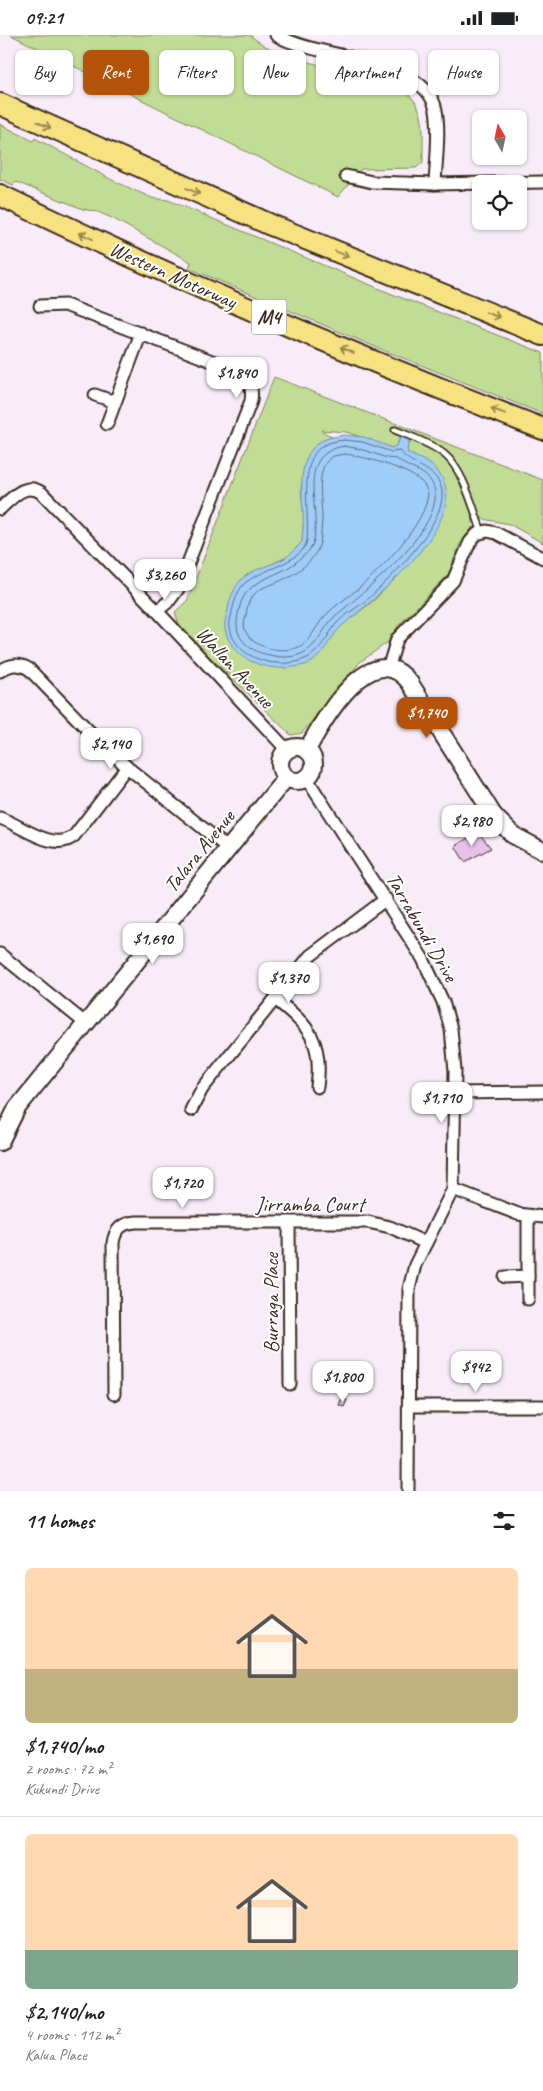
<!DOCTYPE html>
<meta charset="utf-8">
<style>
:root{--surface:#fff;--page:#f2f2f2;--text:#202124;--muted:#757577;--line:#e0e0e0;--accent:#b45309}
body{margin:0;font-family:Caveat,sans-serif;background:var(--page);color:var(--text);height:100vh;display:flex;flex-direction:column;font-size:19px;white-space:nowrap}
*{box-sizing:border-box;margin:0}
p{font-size:16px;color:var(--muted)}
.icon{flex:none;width:28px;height:28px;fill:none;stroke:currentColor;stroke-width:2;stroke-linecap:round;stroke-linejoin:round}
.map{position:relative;height:1456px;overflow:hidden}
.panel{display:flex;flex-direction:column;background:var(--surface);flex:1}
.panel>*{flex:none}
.guide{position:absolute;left:15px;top:15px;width:514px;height:45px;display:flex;gap:10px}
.needle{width:32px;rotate:351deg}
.controls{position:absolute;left:472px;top:75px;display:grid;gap:10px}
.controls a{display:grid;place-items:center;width:55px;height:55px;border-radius:8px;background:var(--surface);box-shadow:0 1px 4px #0004;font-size:25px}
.price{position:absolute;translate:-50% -42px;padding:0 11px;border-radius:10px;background:#fff;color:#222;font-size:16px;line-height:32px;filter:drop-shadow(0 1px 2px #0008)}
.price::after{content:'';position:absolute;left:50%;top:30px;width:15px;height:11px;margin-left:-8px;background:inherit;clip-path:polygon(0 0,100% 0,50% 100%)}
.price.selected{background:var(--accent);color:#fff}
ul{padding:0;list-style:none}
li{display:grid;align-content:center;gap:10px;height:265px;padding:0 25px}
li+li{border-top:1px solid var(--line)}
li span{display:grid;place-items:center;height:155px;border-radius:8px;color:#555}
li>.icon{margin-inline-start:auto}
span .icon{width:90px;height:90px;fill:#fffc;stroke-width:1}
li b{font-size:21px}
h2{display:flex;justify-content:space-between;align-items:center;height:60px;padding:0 25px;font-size:21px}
.tag{padding:0 18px;border-radius:8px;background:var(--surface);box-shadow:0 1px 4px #0004;font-size:18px;line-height:45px}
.tag.selected{background:var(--accent);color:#fff}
.status{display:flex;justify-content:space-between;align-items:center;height:35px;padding:0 25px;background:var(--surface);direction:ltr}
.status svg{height:14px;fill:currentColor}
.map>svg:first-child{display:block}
</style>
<div class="status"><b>09:21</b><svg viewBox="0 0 49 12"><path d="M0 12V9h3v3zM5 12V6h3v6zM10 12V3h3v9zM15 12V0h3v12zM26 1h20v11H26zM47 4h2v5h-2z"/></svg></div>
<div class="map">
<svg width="543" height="1456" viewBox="0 0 543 1456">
<rect width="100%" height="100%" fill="#f8ecf9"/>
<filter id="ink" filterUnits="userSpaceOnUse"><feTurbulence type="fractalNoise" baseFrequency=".02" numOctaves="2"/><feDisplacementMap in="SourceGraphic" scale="10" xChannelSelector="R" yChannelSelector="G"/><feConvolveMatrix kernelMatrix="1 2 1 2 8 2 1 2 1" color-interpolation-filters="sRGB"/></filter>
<g filter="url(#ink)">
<g fill="#c1dd95" stroke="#7e845a">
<path d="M11,0h239c26,23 58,26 90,35 20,5 40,12 60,18 29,18 22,44 23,74l-7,6 -55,1 -23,28z"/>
<polygon points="0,89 33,106 35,103 112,145 152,163 168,165 392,259 543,318 543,379 373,311 189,233 191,227 114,184 98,177 83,174 16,147 13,150 0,144"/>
<path d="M274,342l269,103v63l-34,-19 -26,-5 -6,-5c-7,-18 -11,-40 -23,-55 -12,-15 -41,-25 -59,-32l-1,5 6,4 -3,9 -5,3 -46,-16 -25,-2 11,7 -14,6 -17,44 3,29 -2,26 -15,15 -29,13 53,92 30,-36 31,-24 23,-23 36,-114 -23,-12 -1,-4 4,-9c32,12 42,24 54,56 3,8 7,17 8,26l-1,6 -12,16 -12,31 -50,51 -10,16 -28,20 -58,71 -11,2 -107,-103 -6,-10 -3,-10 12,-11z"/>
</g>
<path fill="#9fcdfa" stroke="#778ca2" d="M344,400l20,2 28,11 5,-3 4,-9 9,4 -3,9 1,4c7,4 17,7 23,12 56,45 -56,133 -88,160 -12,10 -18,28 -31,37 -7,4 -18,5 -26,6 -27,1 -55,-11 -61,-39 -1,-6 1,-13 3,-19 1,-10 5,-19 11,-28 10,-13 32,-16 46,-24 6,-4 12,-11 17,-16 0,-9 2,-19 1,-28 -1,-23 -6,-54 15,-71 7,-5 18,-7 26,-8z"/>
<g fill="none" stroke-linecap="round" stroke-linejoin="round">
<g stroke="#636b76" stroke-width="1">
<path d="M344,405l19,2 28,10 9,-1c11,16 38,16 42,40 4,32 -51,87 -73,107 -10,9 -24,16 -33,26 -8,10 -16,28 -29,34 -26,13 -73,2 -77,-31 -1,-4 1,-10 2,-15 2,-9 5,-20 11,-27 14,-15 61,-22 64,-45 3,-25 -9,-78 15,-94 7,-4 15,-5 22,-6z"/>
<path d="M344,411c16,2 28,7 43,12 4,1 9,0 11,2 3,1 4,3 6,4 10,6 22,8 28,19 21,39 -70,111 -97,133 -11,10 -17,30 -32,37 -10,5 -22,5 -33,2 -14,-2 -27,-9 -32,-23 -2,-8 -1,-14 1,-22 6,-34 42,-31 63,-53 4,-3 8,-7 10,-11 13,-33 -21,-91 32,-100z"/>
<path d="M344,419c19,2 61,14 75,26 5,3 7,8 9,13 -1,30 -48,77 -70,96 -10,8 -21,15 -30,24 -10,9 -15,24 -26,32 -14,10 -47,4 -55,-11 -4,-6 -3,-12 -1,-18 1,-8 2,-16 8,-21 4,-6 13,-9 19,-11 22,-9 46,-23 48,-48 0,-7 1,-13 1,-19 0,-17 -7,-46 8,-59 4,-3 10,-3 14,-4z"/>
</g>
</g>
<g fill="#e7c1ea" stroke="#3b2a1e">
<polygon points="478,797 491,813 465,827 455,811"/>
<polygon points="342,1363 347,1365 344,1372 339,1370"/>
</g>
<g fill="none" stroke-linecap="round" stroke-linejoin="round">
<defs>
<path id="lane" d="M395,395c17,7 35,13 49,24 20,16 29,55 38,78"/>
<g id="street">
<path d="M276,0c40,24 150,22 160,75 4,22 0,51 -1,74"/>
<polyline points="346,141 372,147 435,149 543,147"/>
<path d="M40,271l25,-1 173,66c12,7 15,17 13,30l-73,188 -9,12 -12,10"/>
<polyline points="95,360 115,367"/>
<polyline points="107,389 141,298"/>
<path d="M0,474c12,-11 25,-28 42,-16l115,118 130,139"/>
<polyline points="388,634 397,604 453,546 470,507 477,499 487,496 496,498 543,523"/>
<path d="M0,636c10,-7 18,-8 29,-2l59,61 39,37 102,82"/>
<polyline points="307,744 423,924 443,967 451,994 455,1036 453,1154 415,1230 409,1254 408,1456"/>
<path d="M0,783c21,7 54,35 74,18l53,-69"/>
<polyline points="0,919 85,988"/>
<path d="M275,964c35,27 48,43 42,88"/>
<polyline points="455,1058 543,1057"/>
<polyline points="191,1075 202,1054 310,921 386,864"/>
<polyline points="453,1154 518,1179 543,1182"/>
<polyline points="528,1181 528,1264"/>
<polyline points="289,1187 290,1349"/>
<polyline points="505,1242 528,1241"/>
<path d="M114,1359l-1,-151c2,-14 9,-20 23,-21h232l22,5 36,16"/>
<polyline points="409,1371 543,1371"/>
</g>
<g id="secondary">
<circle cx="297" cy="729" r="17"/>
<path d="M307,715c15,-28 65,-117 103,-67l84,133 19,19 30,16"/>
<polyline points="0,1107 17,1073 286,743"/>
</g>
<g id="highway">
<polyline points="0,69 271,190 543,300"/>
<path d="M0,160c177,86 360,163 543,234"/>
</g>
</defs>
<use href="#lane" stroke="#3b2a1e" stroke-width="9"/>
<use href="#street" stroke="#3b2a1e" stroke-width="15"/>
<use href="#secondary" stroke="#3b2a1e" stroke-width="20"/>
<use href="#highway" stroke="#3b2a1e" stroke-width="24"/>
<use href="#lane" stroke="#fff" stroke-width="5.5"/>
<use href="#street" stroke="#fff" stroke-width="11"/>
<use href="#secondary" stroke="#fff" stroke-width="16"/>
<use href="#highway" stroke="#f7e281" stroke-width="20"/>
</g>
<defs><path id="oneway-shaft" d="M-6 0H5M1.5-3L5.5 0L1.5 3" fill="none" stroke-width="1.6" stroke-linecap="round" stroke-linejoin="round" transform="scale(1.25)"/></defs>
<g stroke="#998650">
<use href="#oneway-shaft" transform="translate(44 90) rotate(25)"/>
<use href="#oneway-shaft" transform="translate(193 156) rotate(24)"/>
<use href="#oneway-shaft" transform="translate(86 201) rotate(-156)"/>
<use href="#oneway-shaft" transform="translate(342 219) rotate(22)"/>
<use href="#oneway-shaft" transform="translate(493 280) rotate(21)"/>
<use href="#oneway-shaft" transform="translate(347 315) rotate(-157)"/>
<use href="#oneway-shaft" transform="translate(498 376) rotate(-159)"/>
</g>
</g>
<g text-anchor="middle" stroke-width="4" stroke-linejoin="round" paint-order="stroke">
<rect fill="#fff" stroke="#766a62" stroke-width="1" x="251.5" y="264.5" width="35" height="35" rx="4"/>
<g font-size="20" font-weight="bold" fill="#3b2a1e">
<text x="269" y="289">M4</text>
</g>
<g font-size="21" fill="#3b2a1e" stroke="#fff">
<text transform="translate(173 240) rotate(24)" y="7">Western Motorway</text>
<text transform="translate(235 632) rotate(47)" y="7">Wallan Avenue</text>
<text transform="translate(199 816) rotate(-51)" y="7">Talara Avenue</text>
<text transform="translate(422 892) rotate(60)" y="7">Tarrabundi Drive</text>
<text x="310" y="1176">Jirramba Court</text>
<text transform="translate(271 1268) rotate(-90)" y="7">Burraga Place</text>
</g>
</g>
</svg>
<div class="controls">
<a><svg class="needle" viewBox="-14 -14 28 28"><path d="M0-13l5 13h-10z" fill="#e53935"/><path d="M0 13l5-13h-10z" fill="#757577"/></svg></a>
<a><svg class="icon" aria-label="locate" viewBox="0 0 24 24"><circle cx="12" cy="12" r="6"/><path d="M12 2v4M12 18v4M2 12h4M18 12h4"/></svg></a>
</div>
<b class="price" style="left:237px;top:364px">$1,840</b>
<b class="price" style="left:165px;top:566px">$3,260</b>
<b class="price selected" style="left:427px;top:704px">$1,740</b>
<b class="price" style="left:111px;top:735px">$2,140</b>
<b class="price" style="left:472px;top:812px">$2,980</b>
<b class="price" style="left:153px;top:930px">$1,690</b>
<b class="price" style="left:289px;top:969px">$1,370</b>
<b class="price" style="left:442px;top:1089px">$1,710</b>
<b class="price" style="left:183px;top:1174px">$1,720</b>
<b class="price" style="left:476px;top:1358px">$942</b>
<b class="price" style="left:343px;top:1368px">$1,800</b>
<div class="guide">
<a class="tag">Buy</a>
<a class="tag selected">Rent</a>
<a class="tag">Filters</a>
<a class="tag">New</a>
<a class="tag">Apartment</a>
<a class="tag">House</a>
</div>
</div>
<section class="panel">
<h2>11 homes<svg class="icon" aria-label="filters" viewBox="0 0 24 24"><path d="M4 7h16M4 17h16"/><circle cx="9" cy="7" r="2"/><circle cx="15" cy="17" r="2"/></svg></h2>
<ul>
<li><span style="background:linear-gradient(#ffd9b3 65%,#c2b280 0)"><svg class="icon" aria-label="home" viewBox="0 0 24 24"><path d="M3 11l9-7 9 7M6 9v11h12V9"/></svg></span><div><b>$1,740/mo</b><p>2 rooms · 72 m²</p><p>Kukundi Drive</p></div></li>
<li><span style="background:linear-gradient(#ffd9b3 75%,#7fa58c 0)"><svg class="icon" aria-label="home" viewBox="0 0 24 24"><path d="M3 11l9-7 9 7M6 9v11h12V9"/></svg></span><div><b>$2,140/mo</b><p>4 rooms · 112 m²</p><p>Kalua Place</p></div></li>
</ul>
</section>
